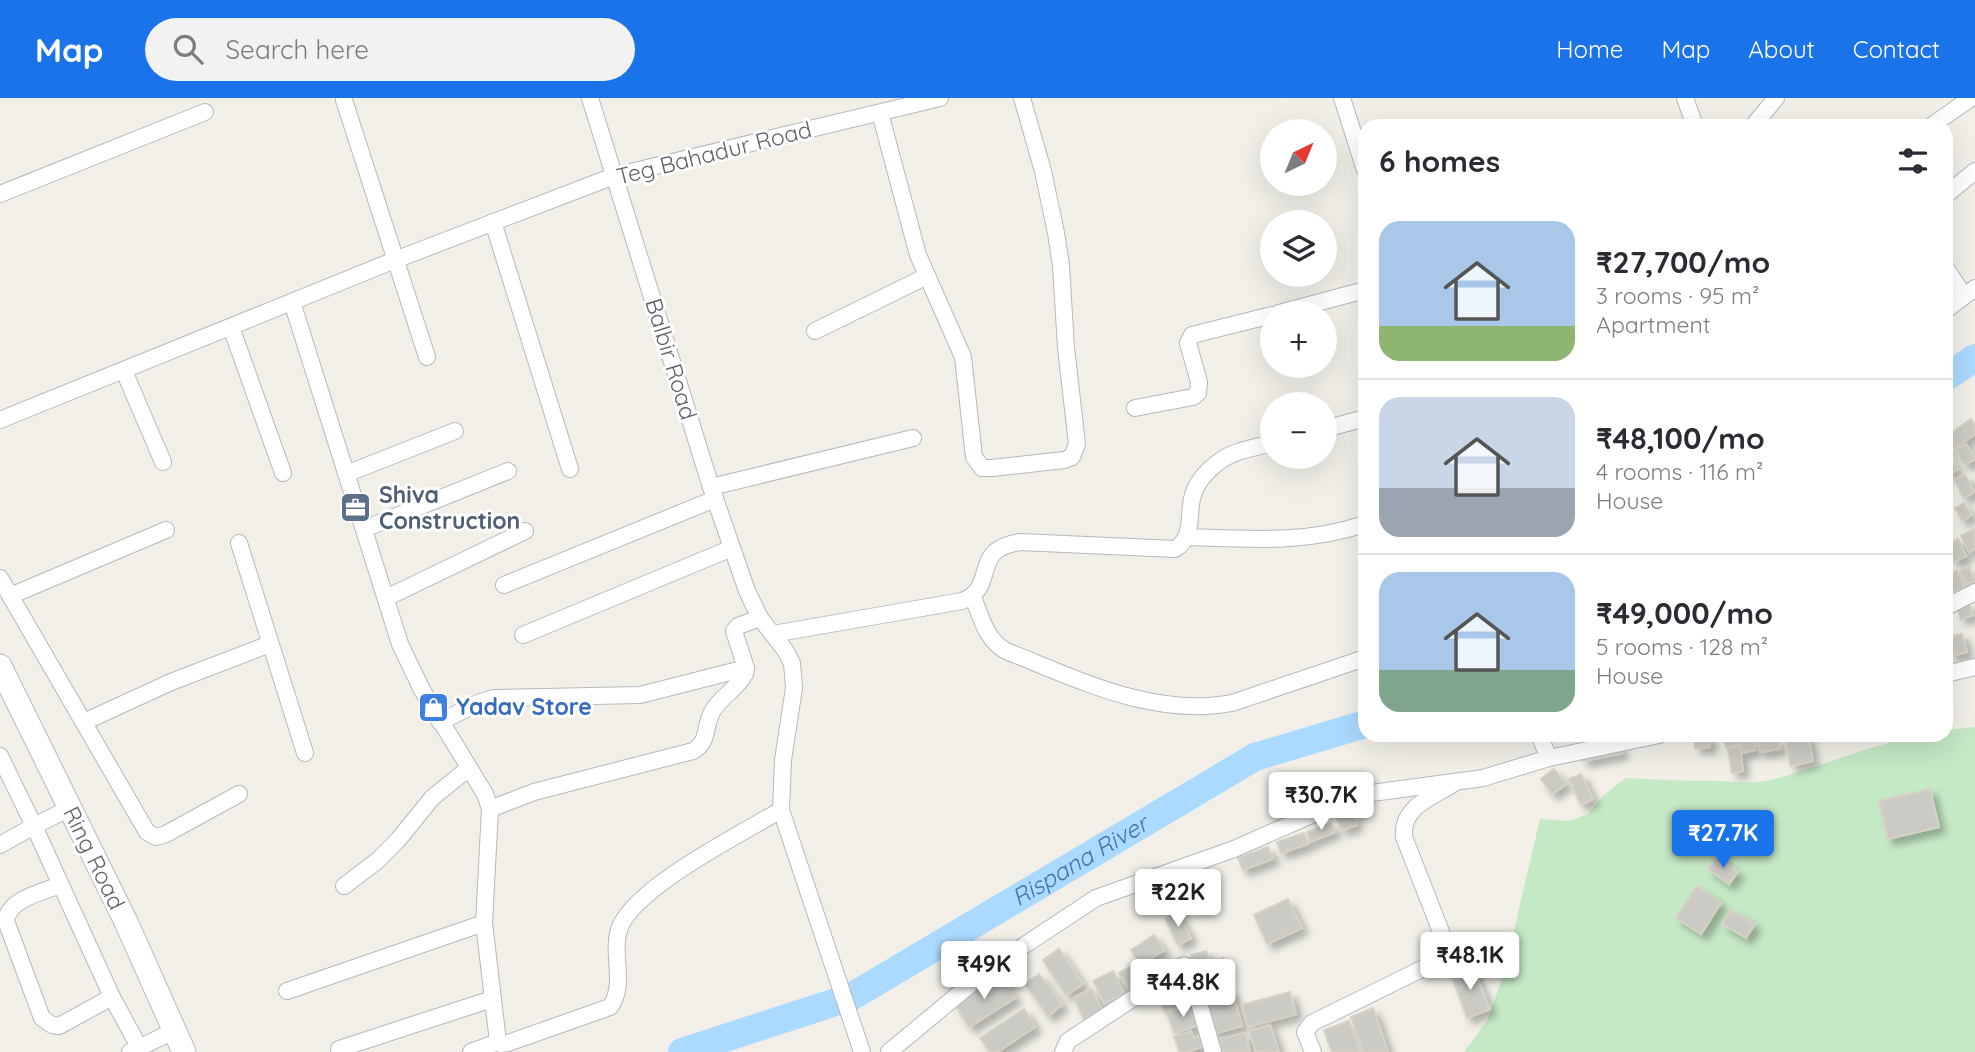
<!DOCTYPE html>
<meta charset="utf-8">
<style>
:root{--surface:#fff;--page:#f2f2f3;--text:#2b2b33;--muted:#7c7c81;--line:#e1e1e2;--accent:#1a73e8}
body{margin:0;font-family:Quicksand,sans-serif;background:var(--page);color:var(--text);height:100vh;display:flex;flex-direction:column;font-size:26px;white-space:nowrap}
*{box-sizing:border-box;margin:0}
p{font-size:23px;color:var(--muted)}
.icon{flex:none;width:38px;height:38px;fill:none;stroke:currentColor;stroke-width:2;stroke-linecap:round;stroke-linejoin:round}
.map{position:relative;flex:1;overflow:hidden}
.sheet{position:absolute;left:1358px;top:21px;width:595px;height:623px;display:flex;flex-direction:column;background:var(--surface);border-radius:21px;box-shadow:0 7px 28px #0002}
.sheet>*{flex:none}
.needle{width:46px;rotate:43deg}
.fabs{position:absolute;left:1260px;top:21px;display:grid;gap:14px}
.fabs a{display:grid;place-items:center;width:77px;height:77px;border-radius:50%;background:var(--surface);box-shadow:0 7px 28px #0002;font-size:35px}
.price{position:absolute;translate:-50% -60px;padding:0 16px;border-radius:7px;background:#fff;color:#222;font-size:23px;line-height:46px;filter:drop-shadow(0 2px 4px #0008)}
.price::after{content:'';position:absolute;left:50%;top:42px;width:21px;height:16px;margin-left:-10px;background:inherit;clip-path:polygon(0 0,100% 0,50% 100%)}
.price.on{background:var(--accent);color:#fff}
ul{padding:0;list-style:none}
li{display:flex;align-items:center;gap:21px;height:175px;padding:0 21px}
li+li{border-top:2px solid var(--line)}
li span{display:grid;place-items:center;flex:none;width:196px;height:140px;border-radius:21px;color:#555}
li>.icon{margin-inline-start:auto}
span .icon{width:84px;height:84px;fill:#fffc;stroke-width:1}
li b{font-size:30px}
h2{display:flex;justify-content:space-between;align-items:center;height:84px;padding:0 21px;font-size:30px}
header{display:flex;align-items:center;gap:42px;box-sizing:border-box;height:98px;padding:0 35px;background:var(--accent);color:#fff}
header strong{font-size:33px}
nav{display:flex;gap:38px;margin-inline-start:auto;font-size:24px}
.search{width:490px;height:63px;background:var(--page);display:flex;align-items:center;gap:18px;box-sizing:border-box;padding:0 24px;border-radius:38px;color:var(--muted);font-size:26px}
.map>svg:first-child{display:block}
</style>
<header>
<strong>Map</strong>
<div class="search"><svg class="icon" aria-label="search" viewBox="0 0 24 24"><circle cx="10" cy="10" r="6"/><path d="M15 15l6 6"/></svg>Search here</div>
<nav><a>Home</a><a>Map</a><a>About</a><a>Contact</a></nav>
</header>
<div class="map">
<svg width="1975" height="954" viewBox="0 0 1975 954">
<defs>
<filter id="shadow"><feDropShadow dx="6" dy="6" stdDeviation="3.5" flood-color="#0004"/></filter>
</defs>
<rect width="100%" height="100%" fill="#f1efe8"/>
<path fill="#c5e8c5" d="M1975,629v325h-511l24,-33 16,-46 36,-154 30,2 18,-7 16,-19 22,-17c32,2 64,3 96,3 14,1 29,3 43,0 60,-13 119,-46 181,-46v-5z"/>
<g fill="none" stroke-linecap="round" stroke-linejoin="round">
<g stroke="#aadaff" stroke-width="28">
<polyline points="1946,279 1975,260"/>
<path id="s1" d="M682,954l169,-55 404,-240 110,-33"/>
</g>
</g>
<g fill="#cccac5" stroke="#d6d1c6" stroke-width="2" filter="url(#shadow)">
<polygon points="1971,321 1975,327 1975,336 1951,353 1946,346 1946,339"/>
<polygon points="1966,346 1975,361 1965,367 1955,352"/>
<polygon points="1946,355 1957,371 1946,379"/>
<polygon points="1965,377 1974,394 1964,400 1955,382"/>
<polygon points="1964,405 1971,417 1963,423 1955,410"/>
<polygon points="1974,431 1975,451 1969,454 1961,438"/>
<polygon points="1958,441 1966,458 1954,464 1946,447"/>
<polygon points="1969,469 1975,483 1966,487 1960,473"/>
<polygon points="1957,472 1964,489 1952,494 1946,477"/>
<polygon points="1969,505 1973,517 1961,521 1957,509"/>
<polygon points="1962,536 1967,554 1951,558 1947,539"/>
<polygon points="1695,637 1710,637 1710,649 1695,650"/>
<polygon points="1741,637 1753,637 1756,652 1742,655 1740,646 1726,649 1724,640"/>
<polygon points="1784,637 1808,637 1813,663 1791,668"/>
<polygon points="1778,641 1780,651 1760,654 1758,644"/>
<polygon points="1621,647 1622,655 1583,663 1581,655"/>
<polygon points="1740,649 1743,673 1732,675 1728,651"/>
<polygon points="1554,671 1566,686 1552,696 1541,681"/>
<polygon points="1581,676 1593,701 1581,707 1569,681"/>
<polygon points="1930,691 1939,729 1888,741 1879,703"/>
<polygon points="1353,715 1357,727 1342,732 1337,721"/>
<polygon points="1331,725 1335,734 1310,744 1307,734"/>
<polygon points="1304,735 1308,746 1281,755 1277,744"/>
<polygon points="1268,749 1273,761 1243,772 1238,760"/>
<polygon points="1716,758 1738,774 1729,786 1708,771"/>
<polygon points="1697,788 1721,805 1701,836 1676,820"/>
<polygon points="1288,801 1302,830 1267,846 1254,817"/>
<polygon points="1731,812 1755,826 1746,840 1722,826"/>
<polygon points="1177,814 1191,840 1178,847 1165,821"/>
<polygon points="1154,837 1164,852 1140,867 1131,852"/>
<polygon points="1059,851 1083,886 1066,897 1043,862"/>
<polygon points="1206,853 1209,864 1223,860 1226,873 1198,880 1191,857"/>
<polygon points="1136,865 1146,882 1129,892 1119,875"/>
<polygon points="1472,867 1490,911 1467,920 1451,876"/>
<polygon points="1184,872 1196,902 1165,914 1156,890"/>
<polygon points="1113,873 1124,896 1104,905 1093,883"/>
<polygon points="1039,876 1062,907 1048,918 1025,886"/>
<polygon points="1000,877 1015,900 969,929 954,905"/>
<polygon points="1092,891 1102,912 1084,921 1074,900"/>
<polygon points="1232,893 1242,928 1212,936 1202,901"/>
<polygon points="1290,894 1296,916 1248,929 1242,907"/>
<polygon points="1192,907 1199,927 1174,935 1167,915"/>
<polygon points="1373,910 1388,954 1364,954 1351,919"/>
<polygon points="1024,911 1035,929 997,954 990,954 980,940"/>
<polygon points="1349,923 1361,954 1332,954 1324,932"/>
<polygon points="1270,927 1279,954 1256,954 1249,933"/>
<polygon points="1191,933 1194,940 1201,938 1205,948 1187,954 1180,954 1174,939"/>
<polygon points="1245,935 1250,954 1220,954 1217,942"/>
</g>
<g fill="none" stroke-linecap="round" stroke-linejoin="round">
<defs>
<g id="street">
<polyline points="590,0 711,389 747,493 760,520 785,552 792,565 794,590 783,662 781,712 862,954"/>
<polyline points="1342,0 1365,72"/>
<polyline points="1685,0 1695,28"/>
<polyline points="344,2 427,259"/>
<polyline points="880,15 918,157 963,259 974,359 982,370 992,370 1064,362 1072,359 1077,346 1066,250 1061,167 1056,135 1043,73 1022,0"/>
<polyline points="1753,28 1776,0"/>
<polyline points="1931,28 1971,0"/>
<polyline points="0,96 205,14"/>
<polyline points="1946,97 1975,73"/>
<polyline points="493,124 570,371"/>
<polyline points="1946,170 1964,198"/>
<path d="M292,204l108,342 22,46 63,104 5,15 -6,114 14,119 3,2 7,-1 102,-36c17,-23 0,-54 10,-80 17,-41 121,-93 161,-117"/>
<polyline points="1946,212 1975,190"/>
<polyline points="1279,215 1365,192"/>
<polyline points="231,229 283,375"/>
<polyline points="815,233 927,178"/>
<polyline points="124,273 163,364"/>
<polyline points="1135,310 1193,299 1198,295 1199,284 1188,245 1192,237 1272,217"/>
<polyline points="0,322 395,162 614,78 940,0"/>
<polyline points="1325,331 1365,320"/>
<polyline points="346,376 455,333"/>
<polyline points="711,389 913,340"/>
<polyline points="364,431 508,373"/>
<path d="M1188,439c63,2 116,7 177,-13"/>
<polyline points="239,445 305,655"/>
<polyline points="0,480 147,734 156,739 166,736 239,696"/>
<polyline points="504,487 715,401"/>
<polyline points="10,498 166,432"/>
<path d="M973,499c8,20 13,43 33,54 72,28 147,67 226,52l133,-45"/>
<polyline points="386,500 525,433"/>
<polyline points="1946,509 1975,494"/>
<path d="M773,536l189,-33c37,-14 7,-52 58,-59l155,7c20,-12 12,-35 18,-54 4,-14 16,-26 27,-34 15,-11 35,-13 52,-18"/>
<polyline points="523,537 732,450"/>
<polyline points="1946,576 1975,569"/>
<polyline points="84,624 171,584 270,546"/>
<polyline points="440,624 478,605 494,600 640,597 746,570"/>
<polyline points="1539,637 1549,660"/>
<polyline points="0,658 34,728 0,747"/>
<path d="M490,711l44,-17 159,-41c16,-9 11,-24 19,-39 8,-15 25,-23 33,-38l1,-6 -12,-37 4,-5 22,-8"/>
<path d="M60,787c-17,7 -52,14 -54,36l36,97 10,7 7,1 53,-29 -78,-171 36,-18"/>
<polyline points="344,788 377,763 398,742 432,700 469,670"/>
<polyline points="287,893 484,825"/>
<polyline points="112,899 139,949"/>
<polyline points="339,951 492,901"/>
<polyline points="130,954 174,933"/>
<polyline points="471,954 498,944"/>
<polyline points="889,954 990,870 1096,800 1234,751 1332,708 1372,695 1483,680 1549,660 1659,637"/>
<polyline points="1063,954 1068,943 1184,867 1189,870 1213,954"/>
<path d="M1313,954l-8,-20 7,-9 126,-62 9,-8 -2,-11 -41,-105c-3,-30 28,-40 49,-53"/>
</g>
<polyline id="secondary" points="0,568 127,826 184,954"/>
</defs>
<use href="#street" stroke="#b5b8bc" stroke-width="18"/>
<use href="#secondary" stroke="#b6babf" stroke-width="25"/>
<use href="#street" stroke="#fff" stroke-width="16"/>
<use href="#secondary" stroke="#fff" stroke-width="23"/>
</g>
<defs>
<symbol id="office-square" viewBox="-11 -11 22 22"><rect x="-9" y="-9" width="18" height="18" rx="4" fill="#5c6f8a" stroke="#fff"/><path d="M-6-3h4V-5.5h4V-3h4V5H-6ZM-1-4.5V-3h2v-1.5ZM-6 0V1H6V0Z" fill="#fff"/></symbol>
<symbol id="shop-square" viewBox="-11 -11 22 22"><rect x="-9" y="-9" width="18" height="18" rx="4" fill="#3f7fe0" stroke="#fff"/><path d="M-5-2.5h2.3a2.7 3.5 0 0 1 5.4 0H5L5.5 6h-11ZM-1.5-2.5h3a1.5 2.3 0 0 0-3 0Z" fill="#fff"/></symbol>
</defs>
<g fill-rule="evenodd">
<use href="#office-square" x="338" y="392" width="35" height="35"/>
<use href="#shop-square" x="416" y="592" width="35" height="35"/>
</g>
<g text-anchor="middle" stroke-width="6" stroke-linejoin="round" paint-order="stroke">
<g font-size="23" fill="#5f6368" stroke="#fff">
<text transform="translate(714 55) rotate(-14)" y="8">Teg Bahadur Road</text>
<text transform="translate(671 261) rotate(73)" y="8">Balbir Road</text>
<text transform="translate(94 760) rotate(64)" y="8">Ring Road</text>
</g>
<g font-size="23" font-weight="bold" fill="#4e5e75" stroke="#fff" text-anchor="start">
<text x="379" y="405">Shiva<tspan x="379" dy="26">Construction</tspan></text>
</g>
<g font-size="23" font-weight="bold" fill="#366cbe" stroke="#fff" text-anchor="start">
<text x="456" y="617">Yadav Store</text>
</g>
<g font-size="24" font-style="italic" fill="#4174aa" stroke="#fff">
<text dy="8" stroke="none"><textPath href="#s1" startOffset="444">Rispana River</textPath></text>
</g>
</g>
</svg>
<div class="fabs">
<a><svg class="needle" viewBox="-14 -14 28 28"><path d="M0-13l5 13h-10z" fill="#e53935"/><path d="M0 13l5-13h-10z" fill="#7c7c81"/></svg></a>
<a><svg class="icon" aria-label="layers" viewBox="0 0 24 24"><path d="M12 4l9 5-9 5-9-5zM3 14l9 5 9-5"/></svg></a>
<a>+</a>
<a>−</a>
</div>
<b class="price" style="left:1321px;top:734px">₹30.7K</b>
<b class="price on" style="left:1723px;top:772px">₹27.7K</b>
<b class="price" style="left:1178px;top:831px">₹22K</b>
<b class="price" style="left:1470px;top:894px">₹48.1K</b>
<b class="price" style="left:984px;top:903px">₹49K</b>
<b class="price" style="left:1183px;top:921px">₹44.8K</b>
<section class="sheet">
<h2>6 homes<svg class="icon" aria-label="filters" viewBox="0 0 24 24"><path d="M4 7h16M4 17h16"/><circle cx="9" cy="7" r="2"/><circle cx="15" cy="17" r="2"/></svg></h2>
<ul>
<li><span style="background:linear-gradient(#a9c7e8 75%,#8fb573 0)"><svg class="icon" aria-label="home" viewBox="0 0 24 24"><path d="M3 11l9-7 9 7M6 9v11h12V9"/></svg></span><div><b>₹27,700/mo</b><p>3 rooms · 95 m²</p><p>Apartment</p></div></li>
<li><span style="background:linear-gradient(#c9d6e8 65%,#9aa5b1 0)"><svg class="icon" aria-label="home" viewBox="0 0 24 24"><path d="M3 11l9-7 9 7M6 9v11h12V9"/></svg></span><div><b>₹48,100/mo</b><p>4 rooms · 116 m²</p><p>House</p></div></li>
<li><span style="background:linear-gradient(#a9c7e8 70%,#7fa58c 0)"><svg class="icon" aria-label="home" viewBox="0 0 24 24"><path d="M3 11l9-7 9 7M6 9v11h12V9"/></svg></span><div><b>₹49,000/mo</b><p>5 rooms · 128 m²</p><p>House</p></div></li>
</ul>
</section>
</div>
